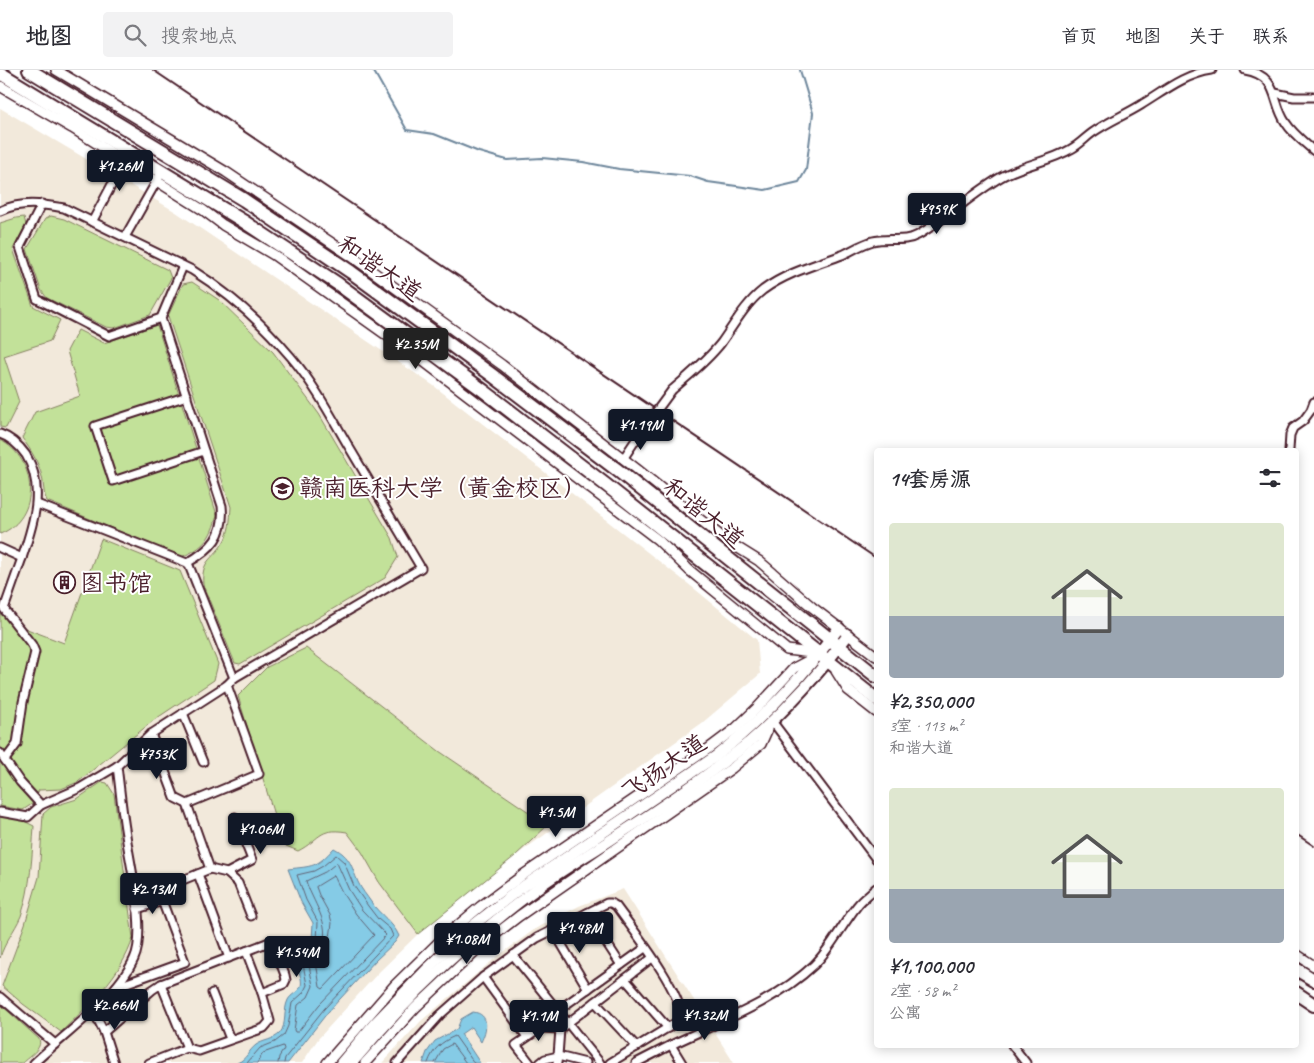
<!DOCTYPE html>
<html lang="zh">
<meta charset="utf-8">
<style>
:root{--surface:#fff;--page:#f2f2f3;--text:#2b2b33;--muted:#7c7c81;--line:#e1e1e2;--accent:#111827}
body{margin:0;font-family:Caveat,"LXGW WenKai TC",sans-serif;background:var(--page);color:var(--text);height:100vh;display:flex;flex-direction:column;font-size:19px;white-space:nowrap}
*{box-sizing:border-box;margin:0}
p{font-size:16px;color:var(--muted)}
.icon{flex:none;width:28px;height:28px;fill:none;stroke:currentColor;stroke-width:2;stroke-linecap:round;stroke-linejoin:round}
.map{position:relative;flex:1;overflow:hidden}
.panel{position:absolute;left:874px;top:378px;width:425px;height:600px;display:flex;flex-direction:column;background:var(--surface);border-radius:5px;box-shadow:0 2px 12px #0003}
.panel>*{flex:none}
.price{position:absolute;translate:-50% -42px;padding:0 11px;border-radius:5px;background:var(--accent);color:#fff;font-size:16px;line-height:32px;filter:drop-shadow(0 1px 2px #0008)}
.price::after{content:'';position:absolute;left:50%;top:30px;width:15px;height:11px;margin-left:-8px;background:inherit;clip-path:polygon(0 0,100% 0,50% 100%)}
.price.current{background:#222;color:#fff}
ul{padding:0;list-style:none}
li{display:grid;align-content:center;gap:10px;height:265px;padding:0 15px}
li span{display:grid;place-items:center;height:155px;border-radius:5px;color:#555}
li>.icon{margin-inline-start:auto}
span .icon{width:90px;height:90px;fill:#fffc;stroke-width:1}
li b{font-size:21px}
h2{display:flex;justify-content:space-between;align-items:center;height:60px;padding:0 15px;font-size:21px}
header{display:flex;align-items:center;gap:30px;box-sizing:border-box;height:70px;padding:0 25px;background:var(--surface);border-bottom:1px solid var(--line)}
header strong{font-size:24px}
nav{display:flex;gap:28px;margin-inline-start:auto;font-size:18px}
.search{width:350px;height:45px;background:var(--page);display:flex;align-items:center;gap:12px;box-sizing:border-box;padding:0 18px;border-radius:5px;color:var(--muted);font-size:19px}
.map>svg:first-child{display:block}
</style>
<header>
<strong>地图</strong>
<div class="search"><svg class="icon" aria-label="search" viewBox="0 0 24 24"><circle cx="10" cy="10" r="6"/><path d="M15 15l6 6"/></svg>搜索地点</div>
<nav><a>首页</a><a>地图</a><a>关于</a><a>联系</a></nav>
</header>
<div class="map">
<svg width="1314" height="993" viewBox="0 0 1314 993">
<rect width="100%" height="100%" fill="#fff"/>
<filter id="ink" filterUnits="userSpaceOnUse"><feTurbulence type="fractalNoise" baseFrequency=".02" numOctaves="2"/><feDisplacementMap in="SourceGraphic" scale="10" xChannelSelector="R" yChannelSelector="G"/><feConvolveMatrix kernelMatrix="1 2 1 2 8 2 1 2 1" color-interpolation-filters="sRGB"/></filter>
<g filter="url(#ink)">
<g fill="#f2e9db">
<polygon points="0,38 176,142 434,316 696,520 757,570 760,604 702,653 515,786 418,864 378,903 318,969 302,993 0,993"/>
<polygon points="623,819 734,993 382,993 421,951 493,890 535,859 579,836"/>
</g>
<g fill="#c2e199" stroke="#868062">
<polygon points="51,146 64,149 168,200 171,208 150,245 114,258 106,257 47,228 41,220 27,179 45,149"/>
<polygon points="24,147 26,155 13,179 33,236 60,250 50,271 4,286 19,332 6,358 0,357 0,153 16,148"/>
<path d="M192,212l27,18 54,52 46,62 73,124 6,19 -13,21 -145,86 -5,-1 -32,-78c-2,-26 9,-24 20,-42 7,-11 7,-23 8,-36l-63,-191 15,-32z"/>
<path d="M157,255l60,190c-6,23 -13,33 -36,42l-134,-56c-4,-8 -3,-16 -5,-24 -3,-14 -11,-27 -20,-39l13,-26 45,-16 -13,-45 11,-21 26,13z"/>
<path d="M0,370c38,19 41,78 0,94z"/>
<polygon points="101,469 180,501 218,594 214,610 154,650 78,712 61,719 39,720 32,734 23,740 0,736 0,544 27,559 64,573"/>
<path d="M306,578l133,103 109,74 -33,31 -97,78 -39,-52 -17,-30 -15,-20c-29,-5 -27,8 -49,19l-12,-5 -9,-21 -39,-129 29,-29z"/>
<path d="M102,712l5,1 7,11 19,144c-11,37 -45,68 -72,94l-38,-28 -21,-18 23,-62 14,-47 4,-63 8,-7 26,-8z"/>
<path d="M0,746l22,4 12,6c-2,30 -3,61 -13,90 -6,14 -17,27 -21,42z"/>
<path d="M0,934l39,35c4,10 -10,17 -17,24h-22z"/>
</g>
<g fill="#85cbe6" stroke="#6d869b">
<path d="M334,778c17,9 17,18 24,34 3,7 9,14 13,20 9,13 22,20 28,34l-4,6 -19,18 -48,52 -40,51h-51c10,-4 11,-12 19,-18 7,-5 18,-5 24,-12 7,-9 3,-23 8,-33 3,-6 11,-8 13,-14 1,-4 0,-8 -1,-11 -1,-4 -3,-8 -3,-11 -2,-11 9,-19 15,-25l1,-16 -12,-21 -13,-33c25,-3 28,-1 46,-21z"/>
<path d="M473,942c17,2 14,18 8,30l-10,-15 -10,7 19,29h-57l4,-11 8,-11 22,-12 4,-10z"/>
</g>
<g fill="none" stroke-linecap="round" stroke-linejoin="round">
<g stroke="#626476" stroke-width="1">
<path d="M337,793l12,27 13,20 24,25 -67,70 -21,27h-3l-1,-2 4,-25 10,-8 5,-11 -5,-26c4,-5 10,-9 13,-15 12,-18 -10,-46 -15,-64l19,-9z"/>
<polygon points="334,806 343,824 356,844 374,865 323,919 320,917 316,892 329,876 332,853 330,845 319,825 316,817"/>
<polyline points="247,993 260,978 275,972 284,965 288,956 292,933 303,923 307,915 302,889 317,871 318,852 306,830 297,805 314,801 323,796 336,785 344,792 354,816 368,836 378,849 390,859 393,866 324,939 285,988 284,993"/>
<polyline points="257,993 263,983 283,976 284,979 279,987 278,993"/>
<path d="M428,993c5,-14 13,-21 27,-27l19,27"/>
<polyline points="435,993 443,979 452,974 466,993"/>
</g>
<polyline stroke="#6d869b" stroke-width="2" points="373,0 407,60 434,64 479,82 507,90 542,88 583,92 619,99 690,106 708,112 765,120 799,112 806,100 813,43 800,0"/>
<defs>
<g id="street">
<path d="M1245,0c35,6 26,32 41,53 7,11 18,19 28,28"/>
<polyline points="1275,23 1294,27 1314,27"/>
<polyline points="42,134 20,177 37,229 109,266 161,248 183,196"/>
<path d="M0,141c21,-10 42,-7 64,-3l128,62c37,23 71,54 99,87 23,27 40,59 58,90 24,40 48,80 72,121l-187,110 -7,7 -76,49 -34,32c3,23 5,46 9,69 4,30 21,97 8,124 -17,38 -69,75 -100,104"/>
<polyline points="92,152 126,88"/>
<polyline points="125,167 159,107"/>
<path d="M672,320c17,-15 35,-29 49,-47 13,-18 24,-39 42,-53 23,-17 52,-25 79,-35 11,-5 20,-11 31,-14 15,-4 31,2 45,-6 29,-17 54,-41 83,-58 23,-13 48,-15 70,-28 8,-4 14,-11 21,-16 15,-11 33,-18 49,-28 23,-14 44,-31 71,-35"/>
<polyline points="187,326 95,356 113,411 204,381"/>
<path d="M0,364c12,4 19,11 26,21 20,33 7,70 -4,103 -6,17 -12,34 -18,51l28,36 3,7 -12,50 -6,42 -12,16"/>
<polyline points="1289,380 1290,365 1293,358 1303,351 1311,340 1314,332"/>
<polyline points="623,389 641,362"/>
<path d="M37,434l150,59c25,-14 38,-28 35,-57l-61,-188"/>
<polyline points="0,478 22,488"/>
<polyline points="188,493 234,608"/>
<polyline points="183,643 203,692"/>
<polyline points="772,651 876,789"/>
<polyline points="151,664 175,728 187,734"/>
<polyline points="0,683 20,712 41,735"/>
<polyline points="0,742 28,747 41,735 80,718 117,696"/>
<polyline points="210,799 227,803 238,813 251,846"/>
<polyline points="227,803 252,790 235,747"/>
<polyline points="198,804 229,888"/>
<polyline points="137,839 163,831"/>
<polyline points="587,843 621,895"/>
<polyline points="553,860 588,919"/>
<polyline points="246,881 272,871 285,905 286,910 284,914 262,923"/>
<polyline points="513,885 600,993"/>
<polyline points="483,907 527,967"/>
<polyline points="625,909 668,958"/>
<polyline points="161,914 187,978"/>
<polyline points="116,917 185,892 158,820 210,799 187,734 259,704 227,615"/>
<polyline points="212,923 230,969"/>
<polyline points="0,927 55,974"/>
<polyline points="595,932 637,977"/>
<polyline points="93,940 104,962 114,993"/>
<polyline points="541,958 550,946 645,878"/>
<polyline points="104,962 152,920 161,914 246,881 262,923 270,951 264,958 199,981 187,978 149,993"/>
<path d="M671,975c48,-23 104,-43 143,-80 17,-17 28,-40 43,-59 5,-7 13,-12 19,-18"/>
<polyline points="1012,975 1026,993"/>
<path d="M397,993l43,-48 43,-38 54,-39 70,-35h4l5,3c18,25 65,84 66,113l-72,44"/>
<polyline points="530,993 516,975 541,958 560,959"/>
<polyline points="540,993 545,989 558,986 560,959 652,888"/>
<polyline points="557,993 558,986 586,993"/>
<polyline points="636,993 671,975 682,993"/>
</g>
<g id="secondary">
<polyline points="56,0 226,102 354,188 502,295 638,400 727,471 759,491 812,537 876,586"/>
<polyline points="0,16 72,58 203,140 223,155 274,185 423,291 658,470 689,500 787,580 819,584"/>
<polyline points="836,601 848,620 876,642"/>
<polyline points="1296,884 1314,896"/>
<polyline points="327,993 395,915 445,866 481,836 523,805 708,679 736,658 758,637 794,598 817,586"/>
<polyline points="365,993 415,938 484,873 519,846 732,698 761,674 770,654"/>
</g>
<g id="primary">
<path d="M341,993l33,-39 54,-56 43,-41 47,-37 198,-134c48,-38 87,-79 123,-128"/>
<path d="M352,993c56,-67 116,-124 187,-176 23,-17 49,-32 73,-48 46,-30 93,-61 136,-96 37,-32 71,-69 100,-108"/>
</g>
<g id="highway">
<polyline points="29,0 244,130 351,202 492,305 616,399 876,606"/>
<polyline points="0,3 243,151 338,214 484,321 606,415 876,629"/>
<polyline points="1296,899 1314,910"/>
<polyline points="1296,923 1314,935"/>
</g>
</defs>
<use href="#street" stroke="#4a1f2b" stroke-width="11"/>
<use href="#secondary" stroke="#4a1f2b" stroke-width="12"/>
<use href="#primary" stroke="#4a1f2b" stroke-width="14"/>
<use href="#highway" stroke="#4a1f2b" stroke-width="16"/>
<use href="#street" stroke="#fff" stroke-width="7"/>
<use href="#secondary" stroke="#fff" stroke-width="9"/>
<use href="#primary" stroke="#fff" stroke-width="10"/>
<use href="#highway" stroke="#fff" stroke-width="12"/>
<g stroke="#4a1f2b" stroke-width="2">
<polyline points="153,0 876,488"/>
<polyline points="1296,764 1314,776"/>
</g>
<defs>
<polyline id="street-bridge" points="641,362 672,320"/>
</defs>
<use href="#street-bridge" stroke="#4a1f2b" stroke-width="11" stroke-linecap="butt"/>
<use href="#street-bridge" stroke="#fff" stroke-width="7"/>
</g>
</g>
<defs>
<symbol id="university-ring" viewBox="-11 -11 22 22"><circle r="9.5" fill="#fff" stroke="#4a1f2b" stroke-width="1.5"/><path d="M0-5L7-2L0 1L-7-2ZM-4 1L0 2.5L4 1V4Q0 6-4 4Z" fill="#4a1f2b"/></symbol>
<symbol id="building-ring" viewBox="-11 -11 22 22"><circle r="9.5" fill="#fff" stroke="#4a1f2b" stroke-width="1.5"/><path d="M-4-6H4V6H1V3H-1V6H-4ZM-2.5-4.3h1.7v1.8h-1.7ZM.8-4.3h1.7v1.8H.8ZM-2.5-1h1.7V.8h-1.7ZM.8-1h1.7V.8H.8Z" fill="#4a1f2b"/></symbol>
</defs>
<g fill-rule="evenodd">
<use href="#university-ring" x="270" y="406" width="25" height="25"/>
<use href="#building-ring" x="52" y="500" width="25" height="25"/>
</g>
<g text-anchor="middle" stroke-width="4" stroke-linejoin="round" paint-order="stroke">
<g font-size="24" fill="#4a1f2b" stroke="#fff">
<text transform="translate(380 198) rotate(35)" y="8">和谐大道</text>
<text transform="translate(704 443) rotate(39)" y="8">和谐大道</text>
<text transform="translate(664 697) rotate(-35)" y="8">飞扬大道</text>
</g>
<g font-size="24" fill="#4a1f2b" stroke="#fff" text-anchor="start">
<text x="299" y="426">赣南医科大学（黄金校区）</text>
<text x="80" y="521">图书馆</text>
</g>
</g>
</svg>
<b class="price" style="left:120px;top:122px">¥1.26M</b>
<b class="price" style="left:937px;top:165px">¥959K</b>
<b class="price current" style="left:416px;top:300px">¥2.35M</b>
<b class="price" style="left:641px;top:381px">¥1.19M</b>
<b class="price" style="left:157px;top:710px">¥753K</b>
<b class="price" style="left:556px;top:768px">¥1.5M</b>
<b class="price" style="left:261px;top:785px">¥1.06M</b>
<b class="price" style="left:153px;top:845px">¥2.13M</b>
<b class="price" style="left:580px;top:884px">¥1.48M</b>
<b class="price" style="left:467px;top:895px">¥1.08M</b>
<b class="price" style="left:297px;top:908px">¥1.54M</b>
<b class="price" style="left:115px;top:961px">¥2.66M</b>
<b class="price" style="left:705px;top:971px">¥1.32M</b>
<b class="price" style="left:539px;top:972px">¥1.1M</b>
<section class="panel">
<h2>14套房源<svg class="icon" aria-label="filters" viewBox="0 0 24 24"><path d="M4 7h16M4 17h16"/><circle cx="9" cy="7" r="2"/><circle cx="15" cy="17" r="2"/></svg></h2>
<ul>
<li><span style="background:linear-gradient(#dfe7d0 60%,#9aa5b1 0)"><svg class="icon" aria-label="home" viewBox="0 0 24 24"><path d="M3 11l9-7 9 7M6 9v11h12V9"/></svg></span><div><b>¥2,350,000</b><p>3室 · 113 m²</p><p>和谐大道</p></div></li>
<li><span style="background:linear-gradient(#dfe7d0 65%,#9aa5b1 0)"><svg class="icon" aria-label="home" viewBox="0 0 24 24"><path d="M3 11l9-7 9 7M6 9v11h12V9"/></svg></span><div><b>¥1,100,000</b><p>2室 · 58 m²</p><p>公寓</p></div></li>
</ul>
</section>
</div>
